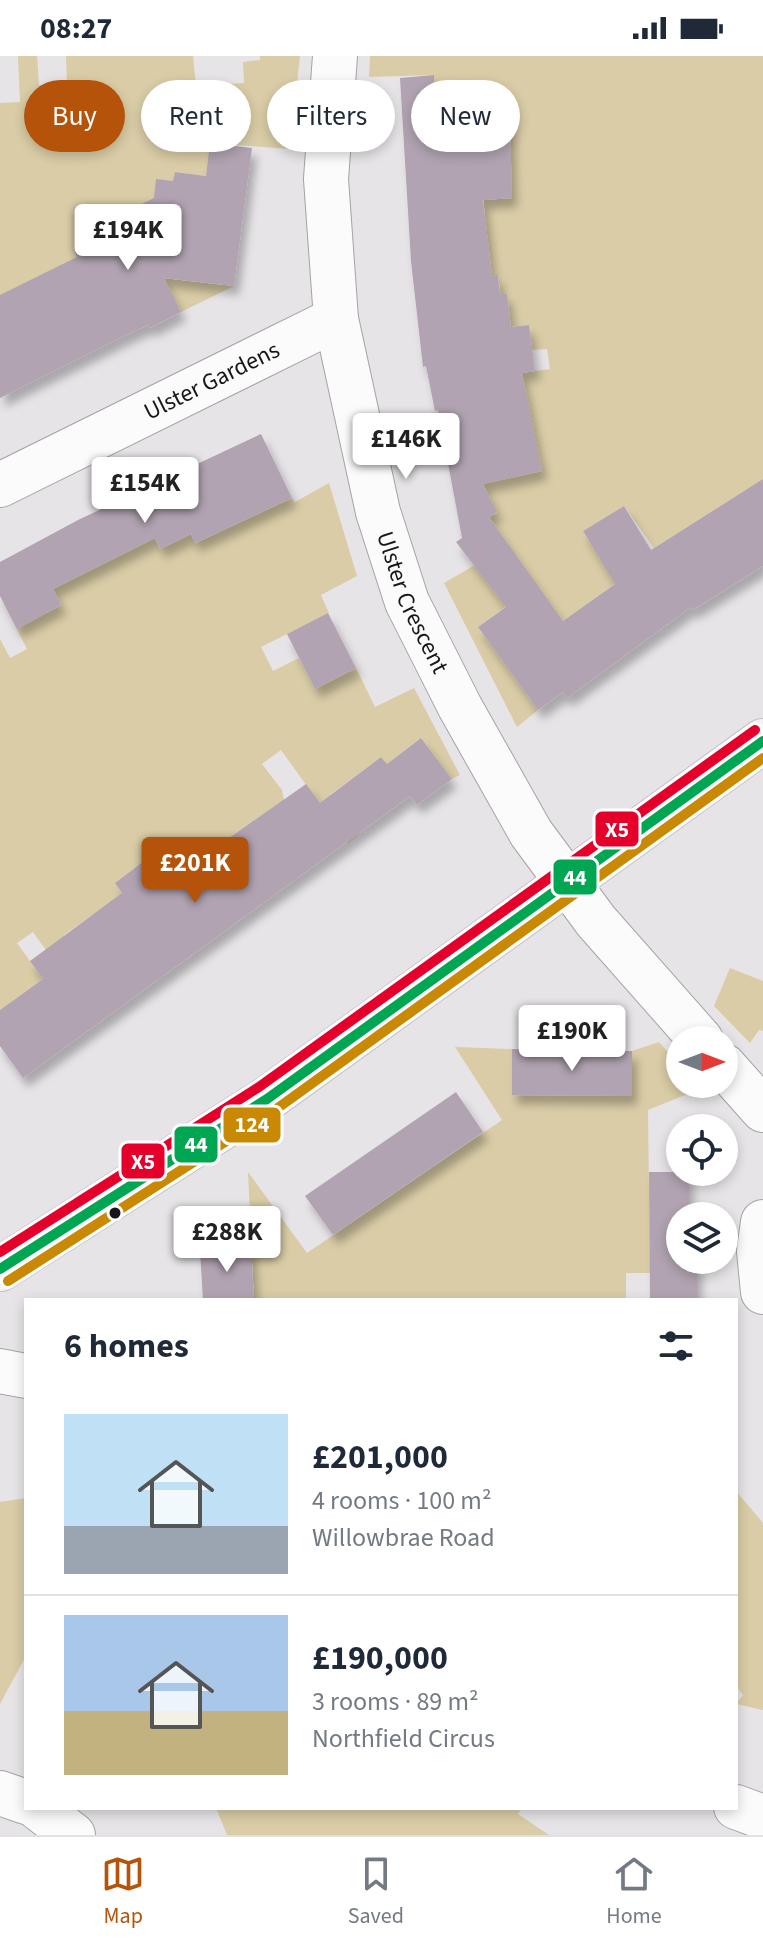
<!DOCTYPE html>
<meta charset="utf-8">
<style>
:root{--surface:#fff;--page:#f2f2f3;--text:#1f2937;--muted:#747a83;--line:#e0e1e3;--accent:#b45309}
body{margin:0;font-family:"Source Sans 3",sans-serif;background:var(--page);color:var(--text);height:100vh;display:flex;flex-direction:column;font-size:30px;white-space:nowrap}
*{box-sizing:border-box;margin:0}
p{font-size:26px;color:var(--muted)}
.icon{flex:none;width:44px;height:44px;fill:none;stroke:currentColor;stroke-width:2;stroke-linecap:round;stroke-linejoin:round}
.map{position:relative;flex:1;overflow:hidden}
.panel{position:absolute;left:24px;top:1242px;width:714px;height:512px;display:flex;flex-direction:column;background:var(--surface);border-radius:0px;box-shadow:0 4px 12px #0003}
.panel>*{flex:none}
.top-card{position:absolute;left:24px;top:24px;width:716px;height:72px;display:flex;gap:16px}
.needle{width:52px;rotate:90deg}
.fabs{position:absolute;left:666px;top:970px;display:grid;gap:16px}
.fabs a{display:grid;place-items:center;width:72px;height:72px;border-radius:50%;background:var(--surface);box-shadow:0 4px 12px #0003;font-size:40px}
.price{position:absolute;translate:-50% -68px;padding:0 18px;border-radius:8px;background:#fff;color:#222;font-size:26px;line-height:52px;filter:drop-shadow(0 2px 4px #0008)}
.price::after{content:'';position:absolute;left:50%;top:48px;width:24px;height:18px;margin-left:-12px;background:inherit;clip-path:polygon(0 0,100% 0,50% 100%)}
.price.current{background:var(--accent);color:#fff}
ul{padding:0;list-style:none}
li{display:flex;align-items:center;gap:24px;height:200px;padding:0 40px}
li+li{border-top:2px solid var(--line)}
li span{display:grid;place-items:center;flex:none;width:224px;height:160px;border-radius:0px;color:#555}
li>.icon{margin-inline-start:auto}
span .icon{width:96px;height:96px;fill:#fffc;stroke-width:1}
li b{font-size:34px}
h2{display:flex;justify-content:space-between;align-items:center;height:96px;padding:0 40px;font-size:34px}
.tag{padding:0 28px;border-radius:36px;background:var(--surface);box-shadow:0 4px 12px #0003;font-size:28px;line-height:72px}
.tag.current{background:var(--accent);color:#fff}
.status{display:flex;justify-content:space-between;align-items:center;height:56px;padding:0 40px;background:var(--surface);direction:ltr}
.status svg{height:22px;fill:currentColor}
.tab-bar{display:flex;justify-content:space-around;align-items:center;height:112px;border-top:2px solid var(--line);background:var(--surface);font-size:22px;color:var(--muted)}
.tab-bar a{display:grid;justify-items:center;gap:4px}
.tab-bar .current{color:var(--accent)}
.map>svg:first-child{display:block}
</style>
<div class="status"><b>08:27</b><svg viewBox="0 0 49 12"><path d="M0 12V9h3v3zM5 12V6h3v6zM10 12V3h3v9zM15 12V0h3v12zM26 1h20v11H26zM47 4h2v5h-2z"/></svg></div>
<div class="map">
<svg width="763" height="1779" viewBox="0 0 763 1779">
<defs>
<filter id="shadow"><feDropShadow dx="5" dy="9" stdDeviation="4" flood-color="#0004"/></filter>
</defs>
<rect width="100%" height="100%" fill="#e7e4e7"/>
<g fill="#d9cca6">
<polygon points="18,0 37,0 39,29 67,27 66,0 193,0 196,30 244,27 243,6 260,4 260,0 300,0 290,93 211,87 206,120 175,116 162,222 234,230 181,256 168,231 99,169 105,181 86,219 0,240 0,47 20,46"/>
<polygon points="370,0 763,0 763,446 757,427 654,492 624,450 583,475 616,527 563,565 536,529 478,571 538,654 517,671 444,527 509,489 491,464 470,477 467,472 497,457 489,440 459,455 453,434 542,415 512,318 550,313 547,293 532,294 529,269 511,271 507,238 501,238 498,220 492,220 489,196 472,198 485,162 484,144 512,142 510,109 480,78 511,75 509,40 435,44 433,19 369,21"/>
<polygon points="329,427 357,520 321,539 329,557 261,591 273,615 299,602 315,633 356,612 375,651 414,632 460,719 452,723 421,682 387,708 381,701 330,739 359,778 348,787 281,694 262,708 282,734 284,744 179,819 160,794 115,827 134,854 92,859 64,879 57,909 33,876 17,887 43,923 0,954 0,583 10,602 27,593 4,548 17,542 47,557 61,549 53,533 155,482 160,493 191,478 196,487 292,442 295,446"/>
<polygon points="730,912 763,925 763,975 759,974 750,987 714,950"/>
<polygon points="659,986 680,1010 680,1028 696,1028 700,1033 648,1054 650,1217 626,1217 626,1244 254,1244 248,1116 307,1197 502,1064 455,991 512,993 512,1039 631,1040 632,995"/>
<polygon points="736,1435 763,1467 763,1654 736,1648 743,1639 736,1630"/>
<polygon points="26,1442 26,1600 0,1648 0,1446"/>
<polygon points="216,1752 522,1752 518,1758 549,1779 227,1779"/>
</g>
<g fill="#b1a3b1" filter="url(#shadow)">
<polygon points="434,19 435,44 509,39 512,142 483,144 492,220 498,219 500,238 507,238 511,271 529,269 535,315 522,317 542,415 483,428 497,456 489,461 563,565 615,528 583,475 624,450 651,494 763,423 763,510 693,554 691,551 567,642 563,636 538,654 478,571 506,551 456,486 462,482 438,354 435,355 426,310 423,311 411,205 400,22"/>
<polygon points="210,87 252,92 234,230 164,222 181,256 150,272 148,269 124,280 0,342 0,239 77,201 75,196 105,181 99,169 154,142 156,123 173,125 175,116 206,120"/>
<polygon points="261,378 292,442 195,487 191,478 160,493 155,482 53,533 61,549 17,573 0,540 0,506 78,464"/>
<polygon points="328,557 356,612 315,633 287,578"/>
<polygon points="421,682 452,723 417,749 410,740 23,1022 0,990 0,954 43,923 30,905 122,837 115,827 160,793 178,818 306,728 320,747 381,701 387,708"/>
<polygon points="512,993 632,995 632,1040 512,1039"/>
<polygon points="456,1036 483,1076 333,1179 305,1140"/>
<polygon points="649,1116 689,1116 689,1160 680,1160 680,1204 697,1204 697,1244 650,1244"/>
<polygon points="251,1190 254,1244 203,1244 200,1194"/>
</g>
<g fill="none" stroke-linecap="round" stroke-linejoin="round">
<defs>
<g id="minor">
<path id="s1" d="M335,0l-9,123 10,140 42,193 29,90 53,105 71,126 65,88 105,119"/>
<path id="s2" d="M0,429l336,-166"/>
<polyline points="724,1010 763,1054"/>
<polyline points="763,1166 759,1195 763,1236"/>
<polyline points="0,1315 26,1320"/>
<polyline points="0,1737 26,1746"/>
<polyline points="736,1751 763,1761"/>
<polyline points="38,1752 73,1779"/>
</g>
<polyline id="major" points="0,1213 267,1043 763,685"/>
</defs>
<use href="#minor" stroke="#a5a3a5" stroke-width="46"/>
<use href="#major" stroke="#c4c2c4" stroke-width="46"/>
<use href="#minor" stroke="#fbfbfb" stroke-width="44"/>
<use href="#major" stroke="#f6f1f5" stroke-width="44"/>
<defs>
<polyline id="bus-1" points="0,1213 267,1043 763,685"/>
<polyline id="bus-2" points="8,1225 275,1054 763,702"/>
<polyline id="bus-3" points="0,1196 259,1031 755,674"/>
</defs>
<use href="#bus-1" stroke="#fff" stroke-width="16"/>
<use href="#bus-2" stroke="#fff" stroke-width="16"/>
<use href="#bus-3" stroke="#fff" stroke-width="16"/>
<use href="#bus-1" stroke="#00a651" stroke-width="10"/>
<use href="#bus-2" stroke="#ca8905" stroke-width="10"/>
<use href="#bus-3" stroke="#e4002b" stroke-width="10"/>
</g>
<circle fill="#181618" stroke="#fff" stroke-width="3" cx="115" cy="1157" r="7"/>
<g text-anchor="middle" stroke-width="8" stroke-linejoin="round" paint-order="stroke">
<g font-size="24" fill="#181618" stroke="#fff">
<text dy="8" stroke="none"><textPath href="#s2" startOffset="236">Ulster Gardens</textPath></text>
<text dy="8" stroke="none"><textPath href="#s1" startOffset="558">Ulster Crescent</textPath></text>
</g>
</g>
<g stroke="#fff" stroke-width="3">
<rect x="594" y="754" width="46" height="38" rx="8" fill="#e4002b"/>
<rect x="552" y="802" width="46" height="38" rx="8" fill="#00a651"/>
<rect x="222" y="1050" width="60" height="38" rx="8" fill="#ca8905"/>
<rect x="173" y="1069" width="46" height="39" rx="8" fill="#00a651"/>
<rect x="120" y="1086" width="46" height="38" rx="8" fill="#e4002b"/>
</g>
<g font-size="22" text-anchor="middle" font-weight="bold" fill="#fff">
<text x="617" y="781">X5</text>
<text x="575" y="829">44</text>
<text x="252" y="1076">124</text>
<text x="196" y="1096">44</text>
<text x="143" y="1113">X5</text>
</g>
</svg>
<div class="fabs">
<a><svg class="needle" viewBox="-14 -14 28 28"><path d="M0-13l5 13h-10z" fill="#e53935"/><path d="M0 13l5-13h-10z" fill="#747a83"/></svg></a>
<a><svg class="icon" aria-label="locate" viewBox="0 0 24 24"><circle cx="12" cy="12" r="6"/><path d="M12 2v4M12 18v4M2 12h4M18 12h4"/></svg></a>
<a><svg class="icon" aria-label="layers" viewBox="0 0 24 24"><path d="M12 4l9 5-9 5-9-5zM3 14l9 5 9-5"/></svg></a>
</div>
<b class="price" style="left:128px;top:216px">£194K</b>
<b class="price" style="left:406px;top:425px">£146K</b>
<b class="price" style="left:145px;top:469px">£154K</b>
<b class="price current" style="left:195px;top:849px">£201K</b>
<b class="price" style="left:572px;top:1017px">£190K</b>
<b class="price" style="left:227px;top:1218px">£288K</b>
<div class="top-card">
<a class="tag current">Buy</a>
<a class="tag">Rent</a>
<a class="tag">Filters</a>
<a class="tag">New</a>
</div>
<section class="panel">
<h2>6 homes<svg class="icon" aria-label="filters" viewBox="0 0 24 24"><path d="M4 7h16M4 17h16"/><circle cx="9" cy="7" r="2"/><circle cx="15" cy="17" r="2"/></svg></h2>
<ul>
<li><span style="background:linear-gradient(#bfe0f5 70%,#9aa5b1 0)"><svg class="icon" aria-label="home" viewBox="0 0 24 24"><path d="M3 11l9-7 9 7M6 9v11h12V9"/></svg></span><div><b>£201,000</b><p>4 rooms · 100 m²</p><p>Willowbrae Road</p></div></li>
<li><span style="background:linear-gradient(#a9c7e8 60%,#c2b280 0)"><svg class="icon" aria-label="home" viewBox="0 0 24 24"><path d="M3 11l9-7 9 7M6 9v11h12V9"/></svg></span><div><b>£190,000</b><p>3 rooms · 89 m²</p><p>Northfield Circus</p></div></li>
</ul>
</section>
</div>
<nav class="tab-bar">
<a class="current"><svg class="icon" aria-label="map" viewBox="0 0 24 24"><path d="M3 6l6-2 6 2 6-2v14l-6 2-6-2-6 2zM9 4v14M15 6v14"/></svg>Map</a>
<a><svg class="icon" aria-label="saved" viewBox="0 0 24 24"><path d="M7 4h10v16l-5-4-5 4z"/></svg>Saved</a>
<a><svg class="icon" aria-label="home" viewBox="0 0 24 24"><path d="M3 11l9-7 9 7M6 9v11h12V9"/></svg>Home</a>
</nav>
